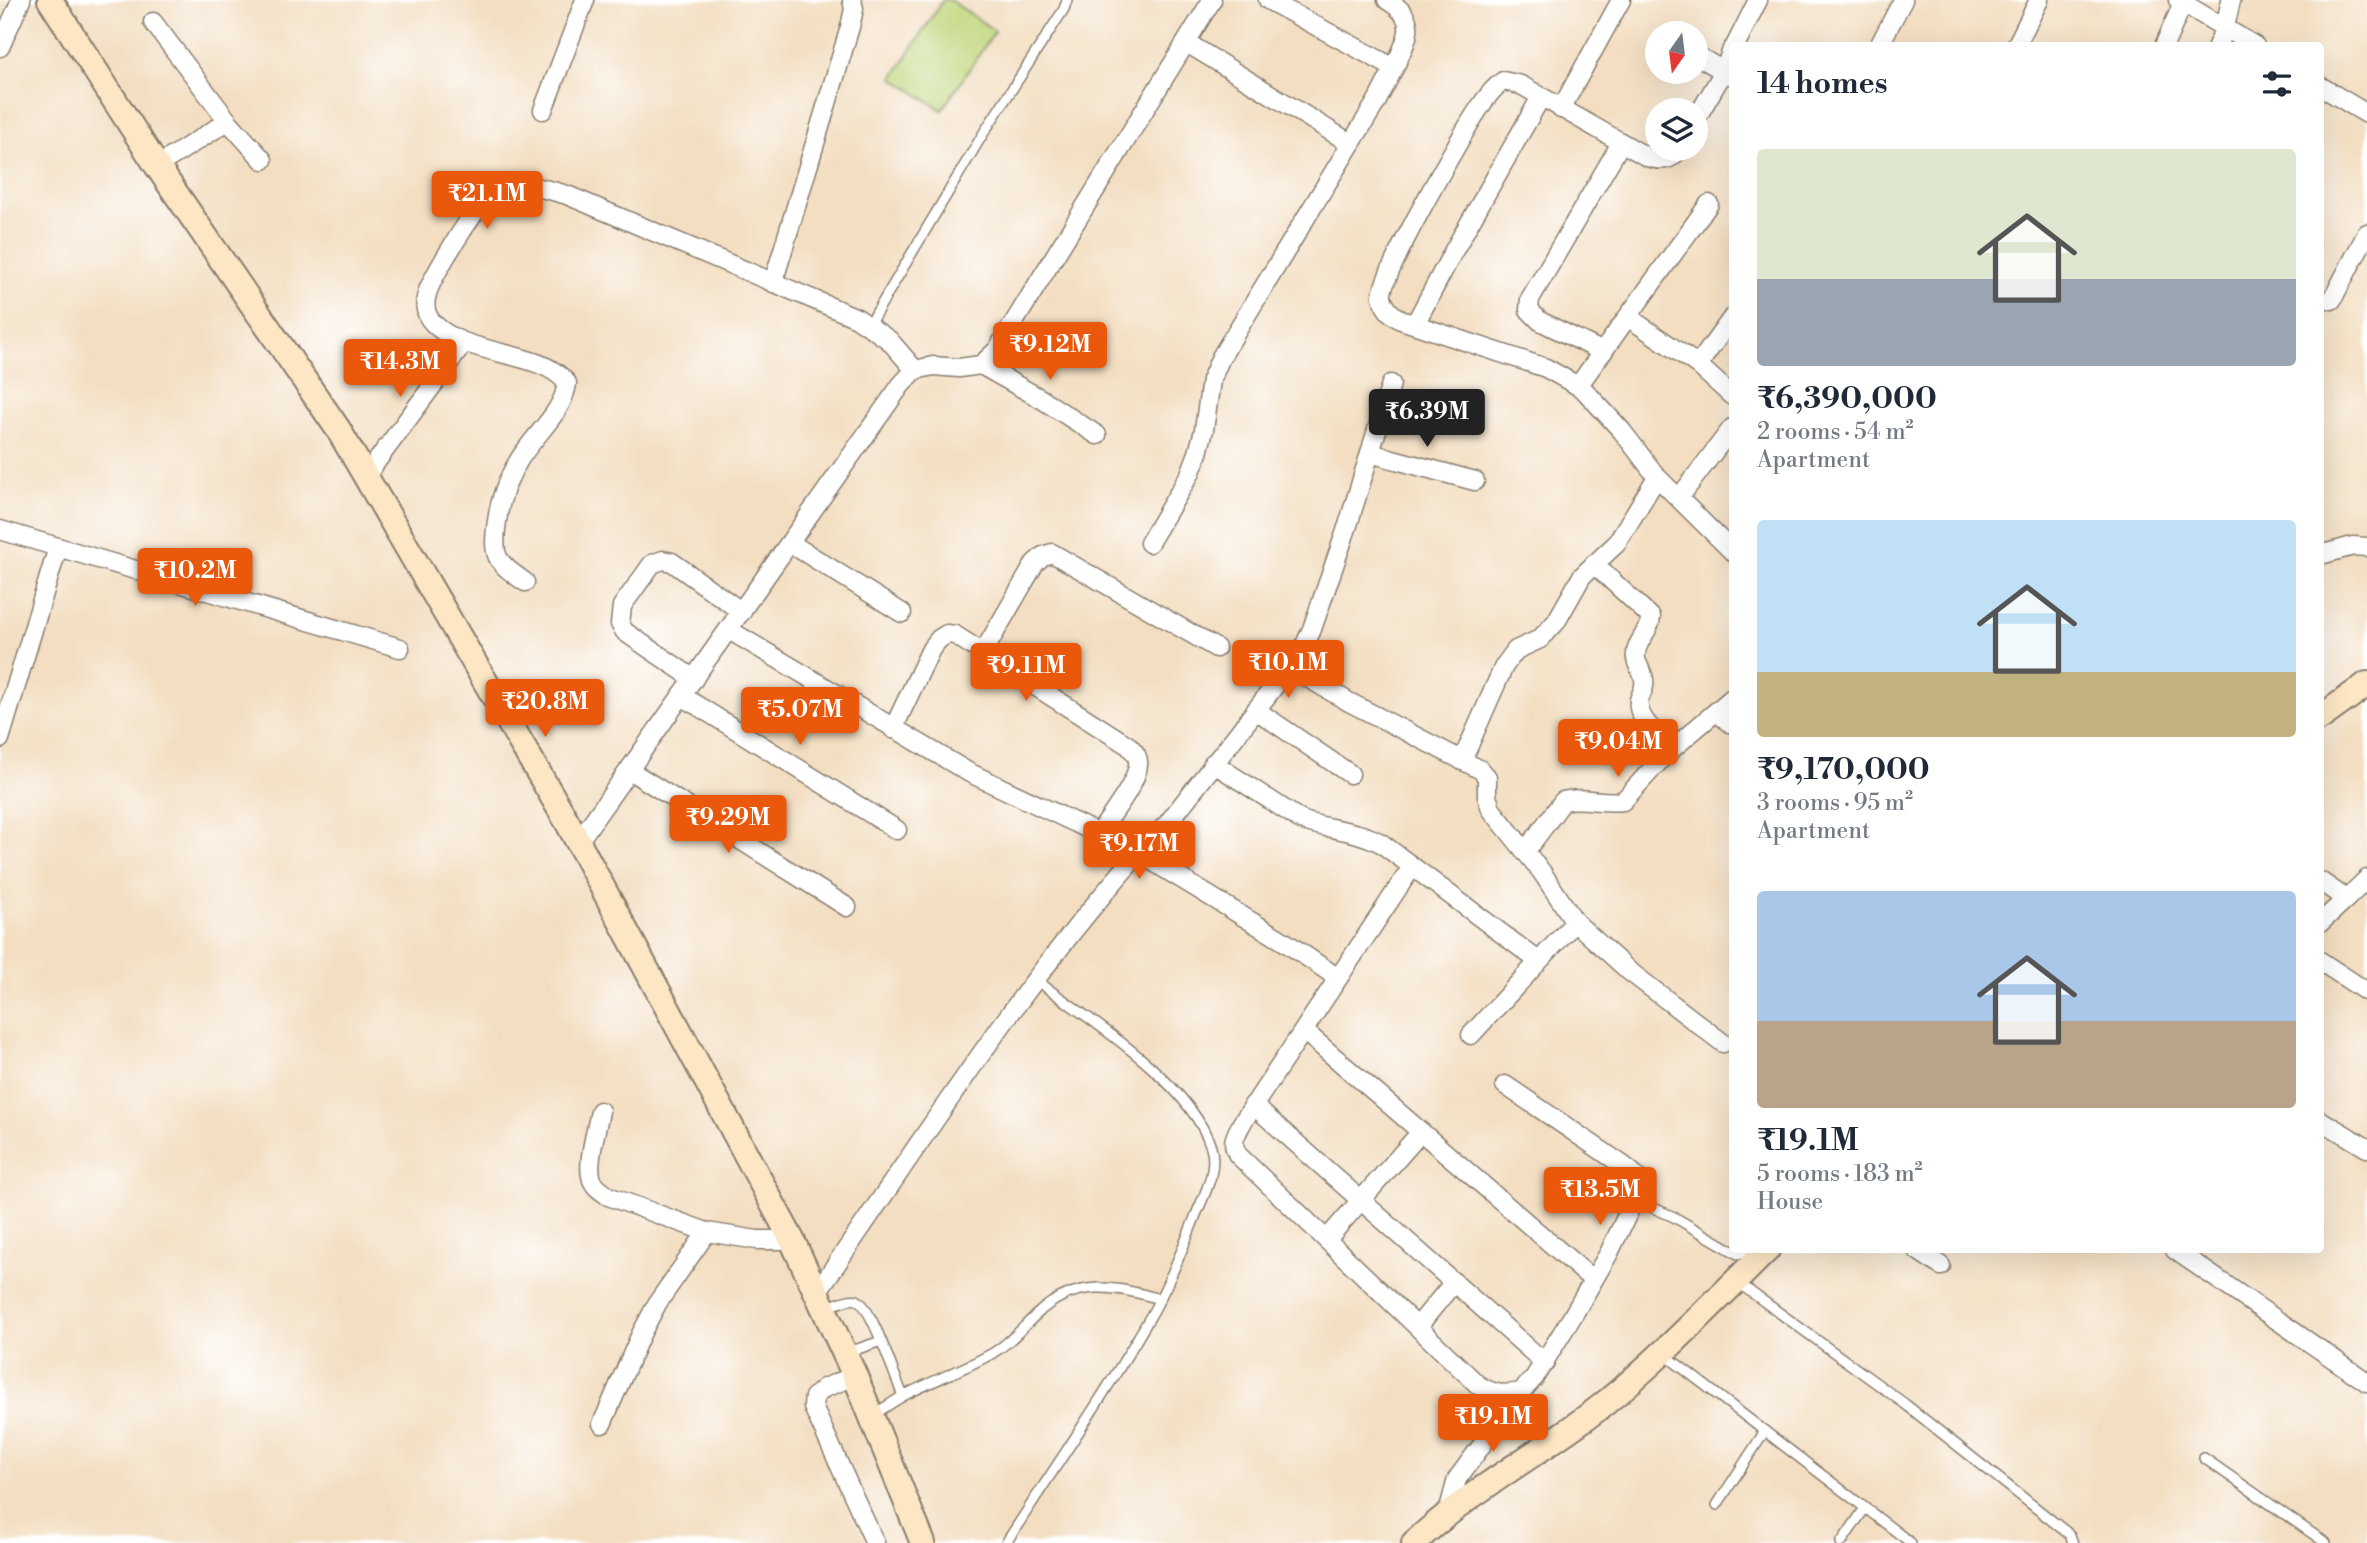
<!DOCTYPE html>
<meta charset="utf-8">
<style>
:root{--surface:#fff;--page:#f2f2f3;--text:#1f2937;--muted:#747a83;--accent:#ea580c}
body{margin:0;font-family:"Libre Bodoni",serif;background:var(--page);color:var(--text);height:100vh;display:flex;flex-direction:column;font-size:26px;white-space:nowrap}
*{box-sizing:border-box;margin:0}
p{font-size:23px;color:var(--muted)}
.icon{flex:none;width:38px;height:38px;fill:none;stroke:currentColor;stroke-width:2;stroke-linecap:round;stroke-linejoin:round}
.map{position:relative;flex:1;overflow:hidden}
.panel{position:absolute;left:1729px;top:42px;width:595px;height:1211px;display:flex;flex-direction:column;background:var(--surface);border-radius:7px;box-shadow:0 7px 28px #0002}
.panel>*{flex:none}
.needle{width:46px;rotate:194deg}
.controls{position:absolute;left:1645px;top:21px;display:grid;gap:14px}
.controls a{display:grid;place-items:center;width:63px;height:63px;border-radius:50%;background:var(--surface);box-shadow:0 7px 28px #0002;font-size:35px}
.price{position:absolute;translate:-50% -60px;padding:0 16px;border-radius:7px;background:var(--accent);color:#fff;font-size:23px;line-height:46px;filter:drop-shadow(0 2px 4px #0008)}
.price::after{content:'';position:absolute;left:50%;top:42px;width:21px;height:16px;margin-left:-10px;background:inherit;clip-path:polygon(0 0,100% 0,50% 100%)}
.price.active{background:#222;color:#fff}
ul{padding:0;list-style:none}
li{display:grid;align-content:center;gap:14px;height:371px;padding:0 28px}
li span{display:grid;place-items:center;height:217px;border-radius:7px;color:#555}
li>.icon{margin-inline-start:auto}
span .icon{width:126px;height:126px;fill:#fffc;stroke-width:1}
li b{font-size:30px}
h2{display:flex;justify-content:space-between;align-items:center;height:84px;padding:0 28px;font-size:30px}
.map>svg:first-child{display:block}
</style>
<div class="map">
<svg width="2367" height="1543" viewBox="0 0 2367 1543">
<rect width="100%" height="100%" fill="#fff"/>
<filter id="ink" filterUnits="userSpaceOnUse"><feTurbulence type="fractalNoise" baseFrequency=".0143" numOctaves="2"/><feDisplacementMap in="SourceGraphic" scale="14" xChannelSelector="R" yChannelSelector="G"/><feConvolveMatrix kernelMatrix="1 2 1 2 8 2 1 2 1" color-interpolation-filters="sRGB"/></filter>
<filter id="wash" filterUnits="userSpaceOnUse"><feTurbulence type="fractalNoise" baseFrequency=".00686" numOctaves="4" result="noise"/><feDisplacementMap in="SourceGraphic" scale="28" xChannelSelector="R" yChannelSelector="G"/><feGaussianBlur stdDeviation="1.57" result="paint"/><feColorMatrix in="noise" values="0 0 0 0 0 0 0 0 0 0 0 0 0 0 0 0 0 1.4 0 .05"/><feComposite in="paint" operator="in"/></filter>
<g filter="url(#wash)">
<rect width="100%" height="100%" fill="#f3dec1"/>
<polygon fill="#bfd67a" stroke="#6e794b" stroke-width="2" points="943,0 950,0 995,31 942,110 893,78"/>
</g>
<g filter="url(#ink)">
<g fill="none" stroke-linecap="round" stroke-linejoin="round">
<defs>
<g id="lane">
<polyline points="869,325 983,134 1064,9 1067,0"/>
<polyline points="1635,1200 1674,1217 1738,1254 1754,1250"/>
<polyline points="1737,1282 1905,1404 2070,1535 2073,1543"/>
<path d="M825,1308c8,-2 24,-11 32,-8 14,5 39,80 46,96"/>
<polyline points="846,1353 881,1341"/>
<polyline points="1664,1354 1911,1543"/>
<path d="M873,1415c10,-6 21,-14 32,-20 29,-15 60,-26 88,-42 18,-11 29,-25 44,-39 37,-35 78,-29 122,-15"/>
<polyline points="2204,1458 2326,1543"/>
<polyline points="1717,1505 1765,1431"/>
<path d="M1006,1543c47,-73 97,-145 140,-219 20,-33 35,-71 49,-107 9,-22 23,-46 16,-70 -21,-65 -121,-127 -175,-167"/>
<polyline points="1841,1543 1865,1508"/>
</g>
<g id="street">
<path d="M1387,0c34,20 20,39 7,68"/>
<polyline points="2178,0 2255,46"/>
<polyline points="153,22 228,121 157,166"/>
<polyline points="1187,43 1350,143"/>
<polyline points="1735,46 1758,0"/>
<polyline points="1879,46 1903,0"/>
<polyline points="2016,46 2039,0"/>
<polyline points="2164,46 2183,3"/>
<polyline points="2217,46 2225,27 2231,0"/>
<polyline points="0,47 21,0"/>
<polyline points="1696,55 1732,76"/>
<polyline points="2320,86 2367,114"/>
<polyline points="1561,109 1621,0"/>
<polyline points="543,110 585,0"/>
<polyline points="1696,119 1724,71 1732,49"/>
<polyline points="228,121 263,160"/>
<polyline points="773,283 850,27 854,9 852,0"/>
<polyline points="2332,300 2367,233"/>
<polyline points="1628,317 1698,365 1732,396"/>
<polyline points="1415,324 1453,252 1541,97"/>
<polyline points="1603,352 1540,321 1529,310 1530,299 1621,143"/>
<polyline points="981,365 1043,400 1097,435"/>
<polyline points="1698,365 1732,318"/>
<polyline points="1578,386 1709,204"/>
<polyline points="1370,453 1475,481"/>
<polyline points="365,477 464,343"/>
<path d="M1657,477l-35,-46 -37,-40 -7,-5 -32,-18 -145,-48c-10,-6 -17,-12 -19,-24 -2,-19 81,-163 96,-186 7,-11 15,-22 25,-29l18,4 126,72c13,4 24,5 32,-8"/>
<polyline points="1679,498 1732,428"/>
<polyline points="0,530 400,648"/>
<polyline points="790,543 902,613"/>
<polyline points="1149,543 1190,474 1198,453 1204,430 1211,380 1221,357 1377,101 1394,68 1268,0"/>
<polyline points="2320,555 2353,546 2367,547"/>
<path d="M1594,564l57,53c-1,14 -14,23 -15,36 -2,10 6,16 8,26 2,8 -3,14 -5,21 -4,19 22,37 33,49"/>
<path d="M525,582c-30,-21 -33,-25 -28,-61 3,-22 10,-42 22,-61 14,-24 45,-48 48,-77 -26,-34 -100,-25 -134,-60 -8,-8 -9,-19 -6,-29 4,-16 47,-85 59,-95 3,-3 9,-7 13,-9 21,-9 48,-1 68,5l290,123 32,22 26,30"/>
<path d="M729,630l239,142 171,81c-121,135 -218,290 -322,439"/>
<polyline points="983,653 1035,563 1043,556 1052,553 1216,648"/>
<polyline points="1289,667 1349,702 1481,770 1487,777 1487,796 1491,809 1541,871 1575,922 1629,971 1723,1043"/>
<polyline points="694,679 625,632 620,624 622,606 652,564 663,560 672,562 742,612"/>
<polyline points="682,696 897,830"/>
<polyline points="1256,710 1303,649 1312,629 1348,525 1391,384"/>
<polyline points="1716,712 1732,724"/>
<path d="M893,729l38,-80 8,-10 8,-5 8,1 174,111c5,6 10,10 9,19 -2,20 -28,51 -39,69"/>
<polyline points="0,739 58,547"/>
<polyline points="1462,761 1504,666 1516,650 1540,639 1556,622 1582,576 1616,544 1657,477 1732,551"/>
<path d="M1213,763l88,57c26,10 54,9 80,23l156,117"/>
<polyline points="629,770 847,907"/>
<polyline points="578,842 901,385 915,370 933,366 959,368 981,365 997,350 1212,0"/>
<path d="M1525,852l38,-51c20,-5 39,3 60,0l42,-46 67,-57"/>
<path d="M1412,867l-170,256c-6,12 -12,19 -4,32l240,230c16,10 25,10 43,7l13,-14 38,-61 37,-64 30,-63c2,-13 -5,-16 -15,-24l-119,-81"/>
<polyline points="2320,881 2346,899 2320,923"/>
<polyline points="2346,899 2367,879"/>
<polyline points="2320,961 2367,992"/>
<polyline points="1338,978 1285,942 1139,853 1168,823 1256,710 1350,774"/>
<polyline points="1304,1031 1593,1280"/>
<polyline points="1471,1035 1575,922"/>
<polyline points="1253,1105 1545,1363"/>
<path d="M600,1111c-3,18 -14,52 -8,69 3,8 10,11 16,16l99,36 50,8h35"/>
<polyline points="2320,1120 2367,1148"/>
<polyline points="1327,1239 1420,1133"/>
<polyline points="1917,1250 1941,1266"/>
<polyline points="2175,1250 2367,1382"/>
<polyline points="1418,1326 1454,1282"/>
<polyline points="855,1376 824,1388 814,1397 813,1407 875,1543"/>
<polyline points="602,1424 641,1334 658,1302 707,1232"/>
<polyline points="1447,1516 1457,1479 1521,1392"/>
</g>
<g id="secondary">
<polyline points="50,0 157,166 338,429 569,825 792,1240 855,1376 923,1543"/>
<polyline points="2320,718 2367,684"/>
<path d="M1414,1543c56,-53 130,-92 190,-139 58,-47 110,-102 163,-154"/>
</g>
</defs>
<use href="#lane" stroke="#887d6e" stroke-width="12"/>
<use href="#street" stroke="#887d6e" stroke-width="21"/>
<use href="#secondary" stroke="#887d6e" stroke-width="28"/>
<use href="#lane" stroke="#fff" stroke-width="9"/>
<use href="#street" stroke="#fff" stroke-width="18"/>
<use href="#secondary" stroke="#fce6c4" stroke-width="24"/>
</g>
</g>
</svg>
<div class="controls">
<a><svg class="needle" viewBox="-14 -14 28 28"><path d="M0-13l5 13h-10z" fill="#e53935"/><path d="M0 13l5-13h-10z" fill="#747a83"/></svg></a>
<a><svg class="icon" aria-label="layers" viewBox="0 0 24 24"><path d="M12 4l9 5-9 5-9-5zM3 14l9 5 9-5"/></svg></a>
</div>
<b class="price" style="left:487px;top:231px">₹21.1M</b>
<b class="price" style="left:1050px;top:382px">₹9.12M</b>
<b class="price" style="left:400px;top:399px">₹14.3M</b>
<b class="price active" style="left:1427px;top:449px">₹6.39M</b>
<b class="price" style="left:195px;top:608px">₹10.2M</b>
<b class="price" style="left:1288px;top:700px">₹10.1M</b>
<b class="price" style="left:1026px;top:703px">₹9.11M</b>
<b class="price" style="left:545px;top:739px">₹20.8M</b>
<b class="price" style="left:800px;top:747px">₹5.07M</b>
<b class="price" style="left:1618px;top:779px">₹9.04M</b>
<b class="price" style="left:728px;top:855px">₹9.29M</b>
<b class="price" style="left:1139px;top:881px">₹9.17M</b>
<b class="price" style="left:1600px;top:1227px">₹13.5M</b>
<b class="price" style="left:1493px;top:1454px">₹19.1M</b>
<section class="panel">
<h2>14 homes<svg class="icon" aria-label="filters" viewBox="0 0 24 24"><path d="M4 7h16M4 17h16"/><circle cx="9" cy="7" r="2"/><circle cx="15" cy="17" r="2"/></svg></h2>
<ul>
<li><span style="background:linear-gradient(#dfe7d0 60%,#9aa5b1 0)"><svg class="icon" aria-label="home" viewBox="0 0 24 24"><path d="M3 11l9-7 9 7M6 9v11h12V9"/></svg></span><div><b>₹6,390,000</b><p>2 rooms · 54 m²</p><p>Apartment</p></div></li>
<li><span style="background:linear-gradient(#bfe0f5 70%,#c2b280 0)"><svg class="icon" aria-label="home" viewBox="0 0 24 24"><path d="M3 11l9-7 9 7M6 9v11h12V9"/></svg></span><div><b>₹9,170,000</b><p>3 rooms · 95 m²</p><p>Apartment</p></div></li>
<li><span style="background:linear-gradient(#a9c7e8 60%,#b9a48a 0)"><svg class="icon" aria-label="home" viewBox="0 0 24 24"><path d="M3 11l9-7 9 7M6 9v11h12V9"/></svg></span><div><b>₹19.1M</b><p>5 rooms · 183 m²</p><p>House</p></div></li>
</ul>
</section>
</div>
